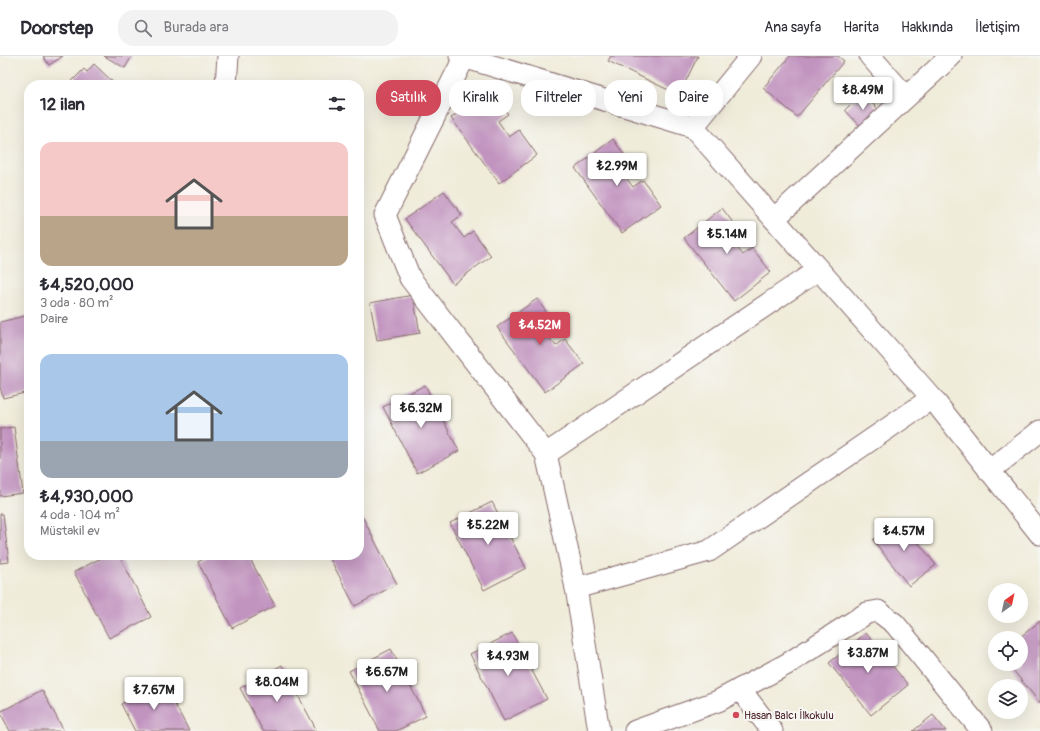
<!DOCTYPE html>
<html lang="tr">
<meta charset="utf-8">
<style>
:root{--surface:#fff;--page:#f2f2f3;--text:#2b2b33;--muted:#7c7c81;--line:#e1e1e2;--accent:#d1495b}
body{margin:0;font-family:Pangolin,sans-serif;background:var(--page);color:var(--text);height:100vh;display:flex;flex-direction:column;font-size:15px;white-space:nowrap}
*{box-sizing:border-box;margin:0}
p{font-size:13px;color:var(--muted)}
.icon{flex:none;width:22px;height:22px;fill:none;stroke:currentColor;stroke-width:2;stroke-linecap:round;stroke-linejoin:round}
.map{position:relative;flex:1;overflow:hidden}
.drawer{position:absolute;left:24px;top:24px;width:340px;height:480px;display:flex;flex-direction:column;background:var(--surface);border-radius:16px;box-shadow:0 4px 16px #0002}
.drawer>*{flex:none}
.guide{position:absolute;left:376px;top:24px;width:380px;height:36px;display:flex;gap:8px}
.needle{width:26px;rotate:33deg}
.fabs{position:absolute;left:988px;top:527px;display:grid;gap:8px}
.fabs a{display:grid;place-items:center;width:40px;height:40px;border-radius:50%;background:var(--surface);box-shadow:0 4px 16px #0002;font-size:20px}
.price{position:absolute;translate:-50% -34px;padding:0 9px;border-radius:4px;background:#fff;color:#222;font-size:13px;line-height:26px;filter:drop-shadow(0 1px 2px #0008)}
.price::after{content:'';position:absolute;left:50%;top:24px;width:12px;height:9px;margin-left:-6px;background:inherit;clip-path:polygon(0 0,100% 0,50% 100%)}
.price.on{background:var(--accent);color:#fff}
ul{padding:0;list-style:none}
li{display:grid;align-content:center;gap:8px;height:212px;padding:0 16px}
li span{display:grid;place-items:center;height:124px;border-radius:12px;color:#555}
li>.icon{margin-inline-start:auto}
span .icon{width:72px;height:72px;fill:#fffc;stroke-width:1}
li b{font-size:17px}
h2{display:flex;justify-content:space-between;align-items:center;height:48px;padding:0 16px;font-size:17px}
.chip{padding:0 14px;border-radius:16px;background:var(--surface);box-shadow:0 4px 16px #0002;font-size:14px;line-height:36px}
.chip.on{background:var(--accent);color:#fff}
header{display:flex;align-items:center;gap:24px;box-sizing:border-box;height:56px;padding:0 20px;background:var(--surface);border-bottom:1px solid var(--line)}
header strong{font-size:19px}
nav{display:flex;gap:22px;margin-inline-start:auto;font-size:14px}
.search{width:280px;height:36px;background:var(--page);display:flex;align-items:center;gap:10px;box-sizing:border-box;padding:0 14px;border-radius:16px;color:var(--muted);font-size:15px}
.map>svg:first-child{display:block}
</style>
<header>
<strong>Doorstep</strong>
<div class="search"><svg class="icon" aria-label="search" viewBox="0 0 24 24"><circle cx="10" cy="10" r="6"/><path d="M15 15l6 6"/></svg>Burada ara</div>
<nav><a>Ana sayfa</a><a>Harita</a><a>Hakkında</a><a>İletişim</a></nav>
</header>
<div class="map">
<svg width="1040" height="675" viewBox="0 0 1040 675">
<rect width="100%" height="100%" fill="#f6f6f2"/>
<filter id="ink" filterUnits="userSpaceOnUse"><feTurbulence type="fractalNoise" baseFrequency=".025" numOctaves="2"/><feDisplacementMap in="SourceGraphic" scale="8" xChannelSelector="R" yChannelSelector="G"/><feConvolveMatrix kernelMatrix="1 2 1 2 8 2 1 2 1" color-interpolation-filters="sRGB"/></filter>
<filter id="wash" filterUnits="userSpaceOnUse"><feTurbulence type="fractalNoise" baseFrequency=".012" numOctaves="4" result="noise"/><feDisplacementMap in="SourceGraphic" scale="16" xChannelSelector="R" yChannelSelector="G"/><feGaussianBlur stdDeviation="0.9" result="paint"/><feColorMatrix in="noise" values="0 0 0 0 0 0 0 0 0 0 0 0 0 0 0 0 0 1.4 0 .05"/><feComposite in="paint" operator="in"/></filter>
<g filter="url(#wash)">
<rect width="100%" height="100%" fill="#f0ecda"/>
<g id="blocks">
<g fill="#c193bf">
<polygon points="43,0 63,0 49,9"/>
<polygon points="104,0 132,0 125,12"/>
<polygon points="611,0 698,0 679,39 608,5"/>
<polygon points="790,0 838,0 844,5 797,61 763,32"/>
<polygon points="94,8 116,29 74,29 71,26 84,13 87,16"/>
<polygon points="490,34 508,58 498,65 509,81 519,74 537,99 499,127 451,62"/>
<polygon points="862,37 881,56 863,73 845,54"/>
<polygon points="613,83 631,108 621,115 633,131 643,124 661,149 622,177 575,112"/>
<polygon points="444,135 462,159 452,166 464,182 473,175 491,200 453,228 405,163"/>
<polygon points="722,152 740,176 731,184 743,199 752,192 771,216 734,245 684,182"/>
<polygon points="413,239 420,277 377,284 370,247"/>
<polygon points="537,243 554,267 544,275 556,290 565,283 584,308 545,336 497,271"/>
<polygon points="29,259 29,336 3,342 0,331 0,266"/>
<polygon points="425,329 459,395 417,417 383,351"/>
<polygon points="14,371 23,437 0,440 0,373"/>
<polygon points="492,446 526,512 484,534 450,467"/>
<polygon points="0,458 3,458 9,506 0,507"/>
<polygon points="363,462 397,528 355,550 328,499 359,499 359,464"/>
<polygon points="900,463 936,509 909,530 873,484"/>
<polygon points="107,499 119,499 151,561 109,582 74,516"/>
<polygon points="210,499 248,499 275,550 232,572 198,506"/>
<polygon points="1040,565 1040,647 1008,608 1021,608 1021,582 1019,582"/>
<polygon points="512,577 547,643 504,665 470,598"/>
<polygon points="866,577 908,629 871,659 829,607"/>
<polygon points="391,593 426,660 396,675 380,675 349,615"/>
<polygon points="282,609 317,675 263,675 240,632"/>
<polygon points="163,626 189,675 135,675 121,648"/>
<polygon points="42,634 64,675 10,675 0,656"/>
<polygon points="933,659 946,675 913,675"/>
</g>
</g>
</g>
<g filter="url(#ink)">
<use href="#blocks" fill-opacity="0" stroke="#846768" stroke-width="1"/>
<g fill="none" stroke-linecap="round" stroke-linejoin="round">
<defs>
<g id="minor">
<polyline points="460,0 693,71 932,342 1040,478"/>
<polyline points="870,0 906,41"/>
<polyline points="464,2 385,159 410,222 546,398 576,532 599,675"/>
<polyline points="226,29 228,0"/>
<polyline points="693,71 751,0"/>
<polyline points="774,163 951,0"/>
<polyline points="546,398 818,214"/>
<polyline points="989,415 1040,375"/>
<polyline points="576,532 709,495 932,342"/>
<polyline points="740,633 772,675"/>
<polyline points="635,675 718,645 787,608 867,557 878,555 895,568 982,675"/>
</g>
</defs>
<use href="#minor" stroke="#846768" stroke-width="23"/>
<use href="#minor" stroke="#fff" stroke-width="21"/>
</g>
</g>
<circle fill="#d1495b" stroke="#f6f6f2" stroke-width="1.5" cx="736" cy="659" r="4"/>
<g text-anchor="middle" stroke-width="4" stroke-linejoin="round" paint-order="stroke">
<g font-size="11" fill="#4a1f2b" stroke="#f6f6f2" text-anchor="start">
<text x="744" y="663">Hasan Balcı İlkokulu</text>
</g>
</g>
</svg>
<div class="fabs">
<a><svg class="needle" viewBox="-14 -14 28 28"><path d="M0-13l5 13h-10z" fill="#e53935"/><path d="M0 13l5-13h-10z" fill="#7c7c81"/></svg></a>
<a><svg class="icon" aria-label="locate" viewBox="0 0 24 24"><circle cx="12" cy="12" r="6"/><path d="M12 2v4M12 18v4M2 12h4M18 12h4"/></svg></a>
<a><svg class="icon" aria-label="layers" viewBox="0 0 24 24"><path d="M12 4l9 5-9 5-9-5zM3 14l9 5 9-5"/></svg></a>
</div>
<b class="price" style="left:863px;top:55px">₺8.49M</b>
<b class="price" style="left:617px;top:131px">₺2.99M</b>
<b class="price" style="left:727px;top:199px">₺5.14M</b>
<b class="price on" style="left:540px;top:290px">₺4.52M</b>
<b class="price" style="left:421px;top:373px">₺6.32M</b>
<b class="price" style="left:488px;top:490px">₺5.22M</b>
<b class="price" style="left:904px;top:496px">₺4.57M</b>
<b class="price" style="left:868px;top:618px">₺3.87M</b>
<b class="price" style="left:508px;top:621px">₺4.93M</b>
<b class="price" style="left:387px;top:637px">₺6.67M</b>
<b class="price" style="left:277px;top:647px">₺8.04M</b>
<b class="price" style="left:154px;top:655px">₺7.67M</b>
<div class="guide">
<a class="chip on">Satılık</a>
<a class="chip">Kiralık</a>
<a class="chip">Filtreler</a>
<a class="chip">Yeni</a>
<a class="chip">Daire</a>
</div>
<section class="drawer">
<h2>12 ilan<svg class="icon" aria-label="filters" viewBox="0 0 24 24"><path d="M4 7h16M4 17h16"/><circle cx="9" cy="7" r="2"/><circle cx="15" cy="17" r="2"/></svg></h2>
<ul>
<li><span style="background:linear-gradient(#f6c9c9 60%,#b9a48a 0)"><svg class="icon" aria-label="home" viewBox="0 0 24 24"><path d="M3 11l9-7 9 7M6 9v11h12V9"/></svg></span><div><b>₺4,520,000</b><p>3 oda · 80 m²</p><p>Daire</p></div></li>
<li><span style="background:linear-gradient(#a9c7e8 70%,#9aa5b1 0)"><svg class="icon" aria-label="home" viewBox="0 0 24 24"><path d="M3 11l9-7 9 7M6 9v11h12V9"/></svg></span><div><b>₺4,930,000</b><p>4 oda · 104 m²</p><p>Müstakil ev</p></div></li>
</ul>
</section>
</div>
